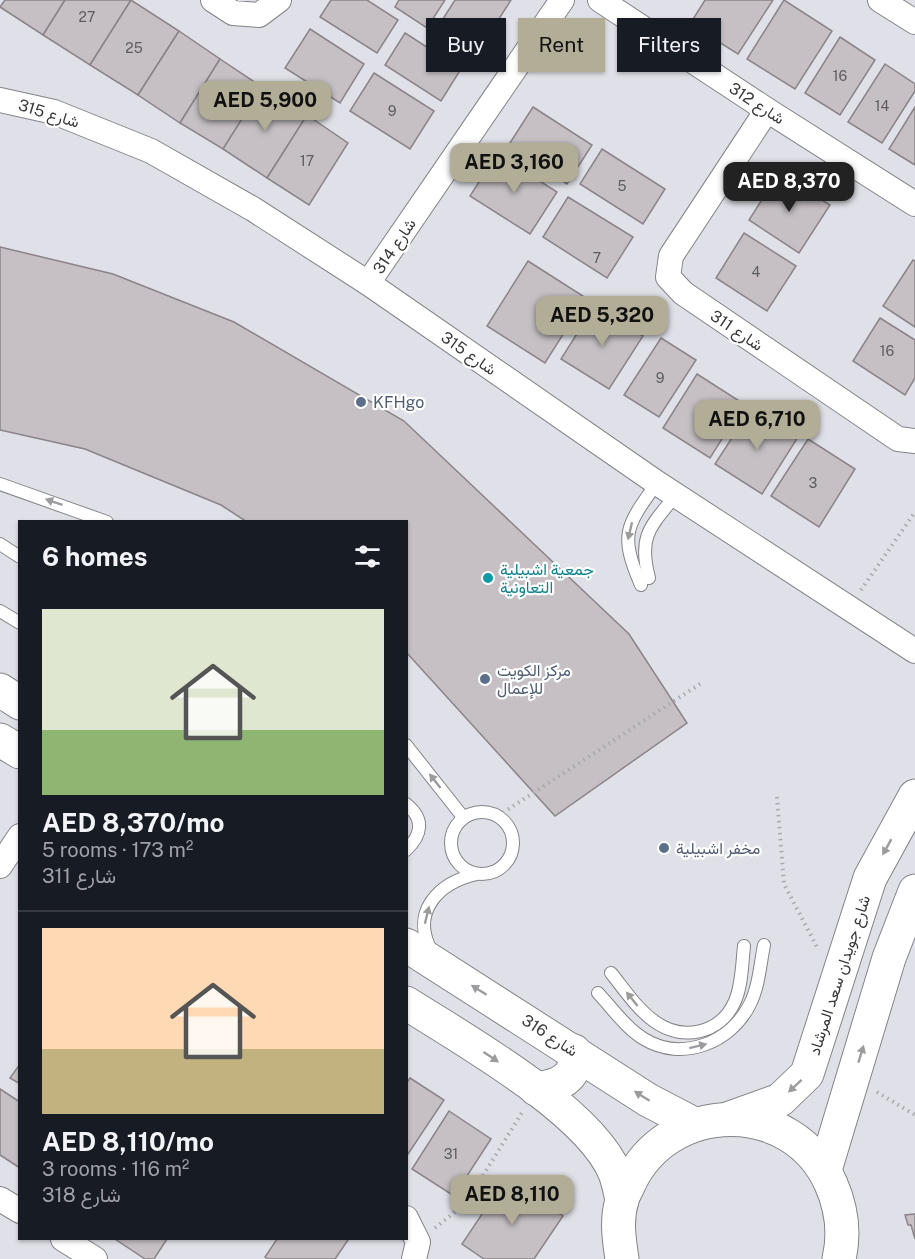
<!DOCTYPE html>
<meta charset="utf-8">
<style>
:root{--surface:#171b24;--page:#242831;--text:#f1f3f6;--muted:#9ea1a6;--line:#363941;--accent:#b1ad97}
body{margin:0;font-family:"Public Sans",Vazirmatn,sans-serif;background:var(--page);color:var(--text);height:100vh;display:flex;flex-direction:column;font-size:22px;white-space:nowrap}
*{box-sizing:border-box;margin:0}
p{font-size:20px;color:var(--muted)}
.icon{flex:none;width:33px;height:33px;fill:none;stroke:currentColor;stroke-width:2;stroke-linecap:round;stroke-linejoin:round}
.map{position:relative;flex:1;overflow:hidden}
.side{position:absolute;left:18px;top:520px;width:390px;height:720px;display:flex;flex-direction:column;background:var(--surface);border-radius:0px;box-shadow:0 2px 4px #0004}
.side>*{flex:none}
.hud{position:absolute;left:426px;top:18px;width:399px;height:54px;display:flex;gap:12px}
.price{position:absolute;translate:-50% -51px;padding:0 14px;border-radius:12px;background:var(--accent);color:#111;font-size:20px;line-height:39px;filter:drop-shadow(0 2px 3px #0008)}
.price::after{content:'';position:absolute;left:50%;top:36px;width:18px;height:14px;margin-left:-9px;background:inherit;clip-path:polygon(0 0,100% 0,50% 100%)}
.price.active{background:#222;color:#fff}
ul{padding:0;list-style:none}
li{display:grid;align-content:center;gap:12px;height:318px;padding:0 24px}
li+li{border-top:2px solid var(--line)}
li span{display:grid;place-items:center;height:186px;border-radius:0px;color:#555}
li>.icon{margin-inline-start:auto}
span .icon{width:108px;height:108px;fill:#fffc;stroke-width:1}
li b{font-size:26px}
h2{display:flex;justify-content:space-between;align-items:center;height:72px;padding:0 24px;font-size:26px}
.tag{padding:0 21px;border-radius:0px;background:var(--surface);box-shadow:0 2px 4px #0004;font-size:21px;line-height:54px}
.tag.active{background:var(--accent);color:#111}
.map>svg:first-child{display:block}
</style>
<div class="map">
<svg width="915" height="1259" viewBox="0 0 915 1259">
<rect width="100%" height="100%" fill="#e0e1e8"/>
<g fill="#c6c0c4" stroke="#8a8488" stroke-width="1.5">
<polygon points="5,0 65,0 43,35 0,7"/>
<polygon points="65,0 131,0 90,65 43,35"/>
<polygon points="131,0 179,31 138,95 90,65"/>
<polygon points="331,0 367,0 398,20 377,53 320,17"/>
<polygon points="399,0 445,0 427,28 395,7"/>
<polygon points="455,0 511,0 472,61 432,36"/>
<polygon points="705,0 773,0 738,54 690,24"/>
<polygon points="784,0 832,31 795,89 747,59"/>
<polygon points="310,29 364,64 340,103 285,68"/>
<polygon points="179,31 220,59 180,123 138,95"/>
<polygon points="405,33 461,69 441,101 385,65"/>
<polygon points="840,37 875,60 840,115 805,93"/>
<polygon points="220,59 262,87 223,149 180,123"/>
<polygon points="885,64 915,84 915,91 882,143 848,122"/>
<polygon points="374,73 434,111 410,149 350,111"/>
<polygon points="262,87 307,115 267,178 223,149"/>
<polygon points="533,107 592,145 567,184 508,146"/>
<polygon points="915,107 915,165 889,149"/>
<polygon points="307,115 348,143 309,205 267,178"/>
<polygon points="602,149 665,189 643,224 580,184"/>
<polygon points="497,154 557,192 530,234 470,196"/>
<polygon points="779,173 830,205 799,253 749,220"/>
<polygon points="568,197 633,237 607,278 543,237"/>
<polygon points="744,233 796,266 767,311 716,278"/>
<polygon points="0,247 113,274 234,322 404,421 629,634 687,723 555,816 406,652 406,522 247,522 221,505 85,449 0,430"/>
<polygon points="913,260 915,261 915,327 883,306"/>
<polygon points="528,261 586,298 545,363 487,326"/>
<polygon points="595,305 643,336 609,389 561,359"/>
<polygon points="880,318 915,340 915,378 905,395 853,361"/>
<polygon points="661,338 696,360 659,417 624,395"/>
<polygon points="697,374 744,404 710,458 663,428"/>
<polygon points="752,407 798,437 762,494 715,464"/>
<polygon points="808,439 855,469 819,527 771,496"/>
<polygon points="20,1064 20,1084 10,1078"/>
<polygon points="410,1078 444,1100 406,1157 406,1084"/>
<polygon points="0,1089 20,1102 20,1168 0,1155"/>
<polygon points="449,1111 491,1139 454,1196 412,1169"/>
<polygon points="506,1178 563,1216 534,1259 484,1259 462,1244"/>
<polygon points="915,1214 915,1239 911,1225 908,1225 905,1215"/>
<polygon points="115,1239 167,1239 154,1259 145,1259"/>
<polygon points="277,1239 347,1239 348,1240 335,1259 268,1259 265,1257"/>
</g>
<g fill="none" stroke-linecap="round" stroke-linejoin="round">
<defs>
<g id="lane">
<polyline points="0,484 107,522"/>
<polyline points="0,544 20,557"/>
<path d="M649,578c-11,-42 1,-51 27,-83"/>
<path d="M641,585c-22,-51 -15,-59 16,-102"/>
<polyline points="0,611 20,623"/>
<polyline points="406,745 463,817"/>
<path d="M406,804c19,15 16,31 0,46"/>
<circle cx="482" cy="843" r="31"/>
<path d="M432,952c-22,-39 5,-69 45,-78"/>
<path d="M611,973c13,16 26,36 43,48 28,21 67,13 81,-20 7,-16 7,-37 9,-55"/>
<path d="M598,993c14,15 28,35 46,46 38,23 87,4 106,-35 9,-18 10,-39 14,-59"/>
</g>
<g id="street">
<polyline points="213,0 233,13 259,15 279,0"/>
<polyline points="600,0 767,110 915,204"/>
<polyline points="880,0 915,22"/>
<polyline points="0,100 54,112 151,151 253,209 368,283 657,483 915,651"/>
<polyline points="767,110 671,256 668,277 683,293 898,439 915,441"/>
<polyline points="368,283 562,0"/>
<polyline points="0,866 20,836"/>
<polyline points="0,1199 20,1211"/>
<polyline points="406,1218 418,1242 414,1259"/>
<polyline points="63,1239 95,1259"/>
</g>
<g id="secondary">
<polyline points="0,690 20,703"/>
<polyline points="0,740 20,752"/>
<polyline points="406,945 648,1100 694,1124"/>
<path d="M406,1003c57,36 184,108 209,170 3,8 5,18 7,27"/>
<path d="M536,1089c14,-2 34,-6 38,-23 1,-4 0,-11 0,-15"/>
<polyline points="730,1118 780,1100 807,1074 870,878 915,796"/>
<polyline points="825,1170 889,958 915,891"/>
<path d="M622,1259c-3,-20 -6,-39 0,-59 1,-5 5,-11 7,-16 39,-85 164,-87 202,0 11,25 14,49 8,75"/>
</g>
</defs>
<use href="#lane" stroke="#83848a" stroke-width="14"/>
<use href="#street" stroke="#83848a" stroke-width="26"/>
<use href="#secondary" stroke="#83848a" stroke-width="35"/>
<g stroke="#a8a9ae" stroke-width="4" stroke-dasharray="1.5 4.5" stroke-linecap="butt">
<polyline points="861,590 915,512"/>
<polyline points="777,797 784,884 818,949"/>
<polyline points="498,816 703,682"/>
<polyline points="877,1092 915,1115"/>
<polyline points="435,1228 466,1203 523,1111"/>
</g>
<use href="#lane" stroke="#fff" stroke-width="12"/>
<use href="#street" stroke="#fff" stroke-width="24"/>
<use href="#secondary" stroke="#fff" stroke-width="33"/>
</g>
<defs><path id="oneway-solid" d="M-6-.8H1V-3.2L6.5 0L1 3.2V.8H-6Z" transform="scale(1.5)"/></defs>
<g fill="#9c9c9e">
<use href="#oneway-solid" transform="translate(54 502) rotate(-161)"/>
<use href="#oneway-solid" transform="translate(630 531) rotate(103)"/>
<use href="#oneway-solid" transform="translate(435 781) rotate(-128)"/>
<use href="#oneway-solid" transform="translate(887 847) rotate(119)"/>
<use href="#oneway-solid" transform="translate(427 915) rotate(-76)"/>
<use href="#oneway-solid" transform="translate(479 990) rotate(-148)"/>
<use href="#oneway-solid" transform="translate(632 999) rotate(-129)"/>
<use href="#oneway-solid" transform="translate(698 1046) rotate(-14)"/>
<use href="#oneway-solid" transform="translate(861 1054) rotate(-73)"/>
<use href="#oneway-solid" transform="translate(491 1057) rotate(34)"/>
<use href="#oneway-solid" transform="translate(795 1086) rotate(137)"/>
<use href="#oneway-solid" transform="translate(642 1096) rotate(-148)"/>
</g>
<g fill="#5c6f8a" stroke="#fff" stroke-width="2">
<circle cx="361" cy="402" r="6"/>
<circle cx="485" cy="679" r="6"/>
<circle cx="664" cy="848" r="6"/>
</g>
<circle fill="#0f9aa8" stroke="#fff" stroke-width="2" cx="488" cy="578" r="6"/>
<g text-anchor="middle" stroke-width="4.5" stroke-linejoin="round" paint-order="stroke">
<g font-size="14" fill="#5c5c5e">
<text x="87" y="22">27</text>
<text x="134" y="53">25</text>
<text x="840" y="81">16</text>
<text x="882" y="111">14</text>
<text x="392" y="116">9</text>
<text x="307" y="166">17</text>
<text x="622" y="191">5</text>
<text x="597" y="263">7</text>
<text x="756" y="277">4</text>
<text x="887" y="356">16</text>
<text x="660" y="383">9</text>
<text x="813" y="488">3</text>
<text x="451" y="1159">31</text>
</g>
<g font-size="16" fill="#393a3c" stroke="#fff">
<text transform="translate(757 103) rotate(33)" y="6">شارع 312</text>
<text transform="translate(49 113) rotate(17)" y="6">شارع 315</text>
<text transform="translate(394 246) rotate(-56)" y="6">شارع 314</text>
<text transform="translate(737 330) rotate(34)" y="6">شارع 311</text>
<text transform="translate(469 353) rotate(35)" y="6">شارع 315</text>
<text transform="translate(839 975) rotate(-72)" y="6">شارع جويدان سعد المرشاد</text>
<text transform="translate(550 1035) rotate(33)" y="6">شارع 316</text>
</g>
<g font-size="16" fill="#4e5e75" stroke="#fff" text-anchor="start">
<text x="373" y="408">KFHgo</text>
<text x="497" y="676">مركز الكويت<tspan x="497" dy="18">للإعمال</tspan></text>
<text x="676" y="854">مخفر اشبيلية</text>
</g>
<g font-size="16" fill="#0d838f" stroke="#fff" text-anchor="start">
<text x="500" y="575">جمعية اشبيلية<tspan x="500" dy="18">التعاونية</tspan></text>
</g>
</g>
</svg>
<b class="price" style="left:265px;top:132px">AED 5,900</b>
<b class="price" style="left:514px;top:194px">AED 3,160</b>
<b class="price active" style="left:789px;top:213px">AED 8,370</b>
<b class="price" style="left:602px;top:347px">AED 5,320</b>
<b class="price" style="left:757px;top:451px">AED 6,710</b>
<b class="price" style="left:512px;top:1226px">AED 8,110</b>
<div class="hud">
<a class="tag">Buy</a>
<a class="tag active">Rent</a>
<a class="tag">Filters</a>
</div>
<section class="side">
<h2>6 homes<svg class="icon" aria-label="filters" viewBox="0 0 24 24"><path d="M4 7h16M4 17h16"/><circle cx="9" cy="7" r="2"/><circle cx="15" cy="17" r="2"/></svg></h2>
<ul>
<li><span style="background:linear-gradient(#dfe7d0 65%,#8fb573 0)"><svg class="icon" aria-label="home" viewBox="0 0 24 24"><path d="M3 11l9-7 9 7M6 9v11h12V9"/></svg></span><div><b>AED 8,370/mo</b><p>5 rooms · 173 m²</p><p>شارع 311</p></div></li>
<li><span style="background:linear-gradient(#ffd9b3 65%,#c2b280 0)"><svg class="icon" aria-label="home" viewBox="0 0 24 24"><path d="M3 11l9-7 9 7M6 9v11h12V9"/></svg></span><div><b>AED 8,110/mo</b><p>3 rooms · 116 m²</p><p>شارع 318</p></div></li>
</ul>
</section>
</div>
